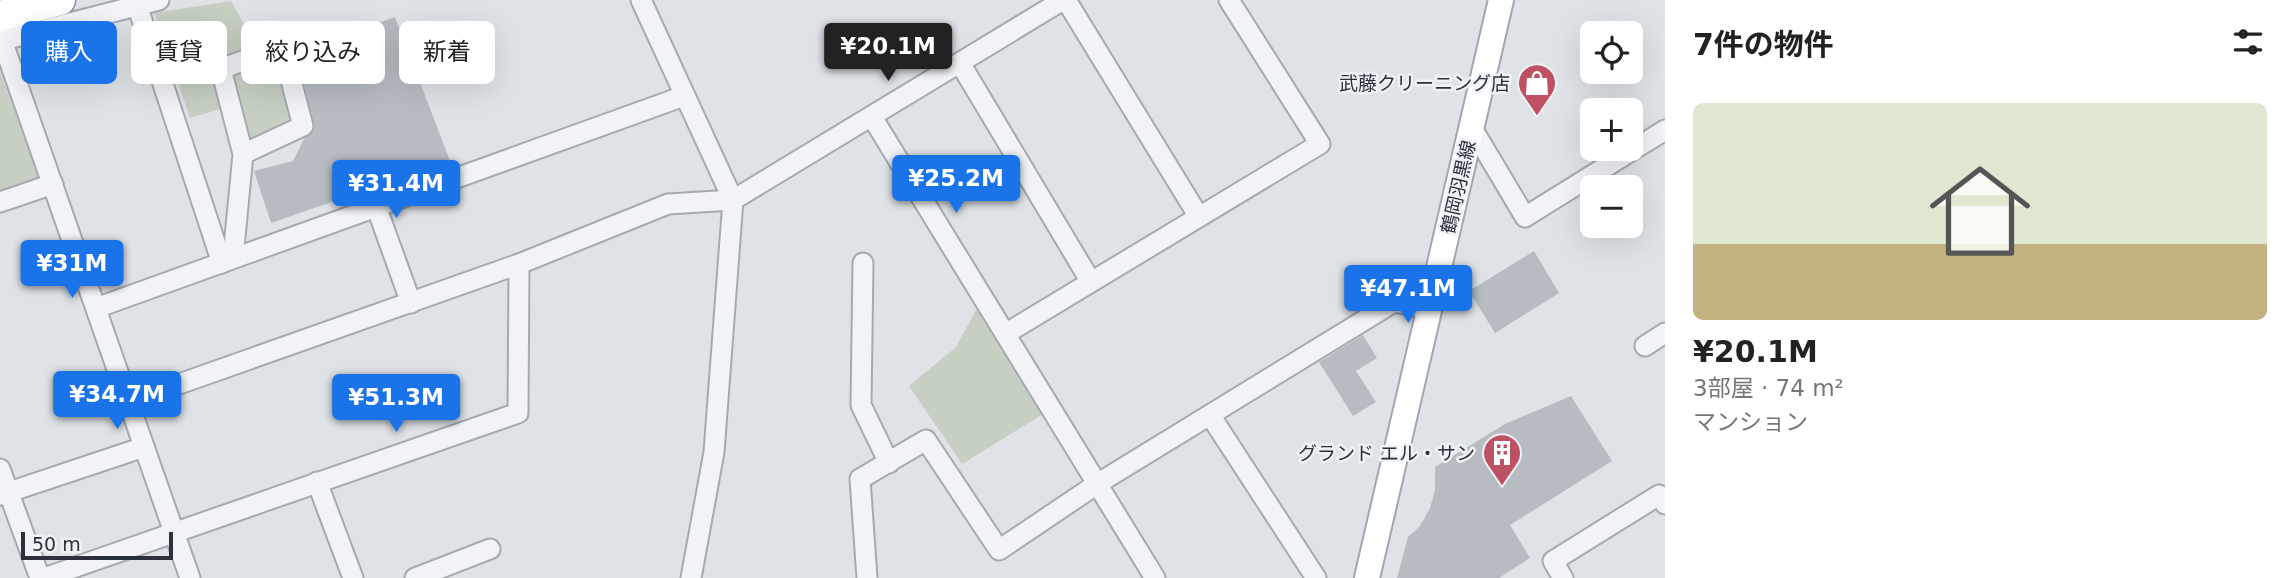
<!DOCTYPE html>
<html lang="ja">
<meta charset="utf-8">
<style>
:root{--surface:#fff;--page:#f6f6f6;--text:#222;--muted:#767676;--line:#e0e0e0;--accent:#1a73e8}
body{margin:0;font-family:"DejaVu Sans","Noto Sans JP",sans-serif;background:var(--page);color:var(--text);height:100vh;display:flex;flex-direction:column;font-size:26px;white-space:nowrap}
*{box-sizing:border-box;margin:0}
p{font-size:23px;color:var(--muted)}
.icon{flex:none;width:38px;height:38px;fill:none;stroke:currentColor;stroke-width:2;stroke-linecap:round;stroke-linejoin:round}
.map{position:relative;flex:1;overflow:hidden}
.side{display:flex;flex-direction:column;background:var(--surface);width:630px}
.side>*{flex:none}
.hud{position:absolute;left:21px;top:21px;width:665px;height:63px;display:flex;gap:14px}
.tools{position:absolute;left:1580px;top:21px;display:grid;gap:14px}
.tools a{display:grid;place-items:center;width:63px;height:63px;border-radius:10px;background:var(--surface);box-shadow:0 7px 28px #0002;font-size:35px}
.scale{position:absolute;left:21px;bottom:18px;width:152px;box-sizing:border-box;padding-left:7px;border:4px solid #2a313c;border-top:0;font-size:19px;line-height:24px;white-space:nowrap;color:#2a313c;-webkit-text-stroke:5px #eff1f5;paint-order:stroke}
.price{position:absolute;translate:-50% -60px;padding:0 16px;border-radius:7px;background:var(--accent);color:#fff;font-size:23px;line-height:46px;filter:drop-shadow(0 2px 4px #0008)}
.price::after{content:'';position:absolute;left:50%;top:42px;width:21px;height:16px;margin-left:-10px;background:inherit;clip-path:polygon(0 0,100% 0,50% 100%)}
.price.selected{background:#222;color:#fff}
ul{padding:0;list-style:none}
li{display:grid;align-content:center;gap:14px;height:371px;padding:0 28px}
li+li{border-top:2px solid var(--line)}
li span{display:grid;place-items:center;height:217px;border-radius:10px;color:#555}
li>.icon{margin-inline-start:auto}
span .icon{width:126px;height:126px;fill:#fffc;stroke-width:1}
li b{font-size:30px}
h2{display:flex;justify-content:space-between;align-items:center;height:84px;padding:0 28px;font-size:30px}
.pill{padding:0 24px;border-radius:10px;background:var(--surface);box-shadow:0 7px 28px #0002;font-size:24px;line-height:63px}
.pill.selected{background:var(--accent);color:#fff}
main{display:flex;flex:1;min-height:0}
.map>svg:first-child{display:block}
</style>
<main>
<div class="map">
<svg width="1665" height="578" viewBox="0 0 1665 578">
<rect width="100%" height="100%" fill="#dfe3e7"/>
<g fill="#c5d0c2">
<polygon points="231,1 255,44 215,59 220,109 190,118 154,13"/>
<polygon points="278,52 296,123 247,143 227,71"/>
<polygon points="0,72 39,177 0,190"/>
<polygon points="977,308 1043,414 962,464 909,386 956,347"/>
</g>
<g fill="#b7bcc3">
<polygon points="395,17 450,161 271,223 254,171 293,161 304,139 315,128 296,52"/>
<polygon points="1534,251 1559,293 1495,333 1469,291"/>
<polygon points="1363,335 1377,358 1356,371 1376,402 1353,416 1319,362"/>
<polygon points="1571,396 1612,461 1510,525 1530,558 1499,578 1397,578 1408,537 1420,526 1430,508 1435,490 1435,467 1505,424"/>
</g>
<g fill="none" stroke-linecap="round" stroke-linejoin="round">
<defs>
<g id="minor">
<polyline points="641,0 733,200 714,452 691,578"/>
<polyline points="1066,0 1199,217"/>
<polyline points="137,5 222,263"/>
<polyline points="2,40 190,578"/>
<polyline points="0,41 159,0"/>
<polyline points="960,63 1091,282"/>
<polyline points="872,117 1155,578"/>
<polyline points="1472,128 1525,217 1665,130"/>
<polyline points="0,202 53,184"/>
<polyline points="376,206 411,303"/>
<polyline points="233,258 243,154 303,126 282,46 221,69 243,154"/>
<polyline points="863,263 861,405 889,463"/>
<polyline points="96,308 684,96"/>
<polyline points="1005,334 1320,144 1229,0"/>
<polyline points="1645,346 1665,333"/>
<polyline points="128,402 519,264 668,204 733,200 1063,0"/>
<polyline points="1210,415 1316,578"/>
<polyline points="0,469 40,578"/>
<polyline points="317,482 353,578"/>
<polyline points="0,495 144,447"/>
<polyline points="44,578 518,413 519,264"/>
<polyline points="415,578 490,549"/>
<polyline points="867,578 860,479 926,440 999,550 1097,484 1394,302 1430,309"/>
<polyline points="1563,578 1553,561 1659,495 1665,504"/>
</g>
<polyline id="major" points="1367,578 1501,0"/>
<polyline id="highway" points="0,16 60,0"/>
</defs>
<use href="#minor" stroke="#a5aab0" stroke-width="23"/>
<use href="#major" stroke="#a0a7b1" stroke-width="28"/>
<use href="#highway" stroke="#89919c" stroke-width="33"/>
<use href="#minor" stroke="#f2f3f6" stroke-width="19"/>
<use href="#major" stroke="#fff" stroke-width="24"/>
<use href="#highway" stroke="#fff" stroke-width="30"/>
</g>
<defs>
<symbol id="shop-pin" viewBox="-11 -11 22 30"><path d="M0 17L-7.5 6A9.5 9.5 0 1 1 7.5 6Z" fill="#bf5164" stroke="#eff1f5"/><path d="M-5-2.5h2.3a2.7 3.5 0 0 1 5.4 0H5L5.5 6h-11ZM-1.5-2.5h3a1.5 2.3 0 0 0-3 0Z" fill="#fff"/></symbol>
<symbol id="building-pin" viewBox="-11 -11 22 30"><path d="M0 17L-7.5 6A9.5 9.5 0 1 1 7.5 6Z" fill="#bf5164" stroke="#eff1f5"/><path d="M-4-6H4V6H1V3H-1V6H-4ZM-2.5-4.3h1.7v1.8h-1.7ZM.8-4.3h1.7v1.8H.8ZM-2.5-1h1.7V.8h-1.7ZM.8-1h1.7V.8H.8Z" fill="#fff"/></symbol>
</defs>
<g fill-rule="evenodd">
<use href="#shop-pin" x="1515" y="61" width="44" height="60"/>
<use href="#building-pin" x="1480" y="431" width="44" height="60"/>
</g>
<g text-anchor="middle" stroke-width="5" stroke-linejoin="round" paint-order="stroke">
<g font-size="19" fill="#2a313c" stroke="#eff1f5" text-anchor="end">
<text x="1510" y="90">武藤クリーニング店</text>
<text x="1475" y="460">グランド エル・サン</text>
</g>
<g font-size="19" fill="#2a313c" stroke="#eff1f5">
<text transform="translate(1458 187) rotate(-77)" y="7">鶴岡羽黒線</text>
</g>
</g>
</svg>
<div class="tools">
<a><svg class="icon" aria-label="locate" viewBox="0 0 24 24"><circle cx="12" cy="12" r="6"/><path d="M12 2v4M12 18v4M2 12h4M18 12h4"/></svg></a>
<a>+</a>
<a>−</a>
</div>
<div class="scale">50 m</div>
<b class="price selected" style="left:888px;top:83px">¥20.1M</b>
<b class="price" style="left:956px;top:215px">¥25.2M</b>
<b class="price" style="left:396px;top:220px">¥31.4M</b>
<b class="price" style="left:72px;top:300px">¥31M</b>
<b class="price" style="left:1408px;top:325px">¥47.1M</b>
<b class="price" style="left:117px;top:431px">¥34.7M</b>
<b class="price" style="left:396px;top:434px">¥51.3M</b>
<div class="hud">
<a class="pill selected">購入</a>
<a class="pill">賃貸</a>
<a class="pill">絞り込み</a>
<a class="pill">新着</a>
</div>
</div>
<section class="side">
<h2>7件の物件<svg class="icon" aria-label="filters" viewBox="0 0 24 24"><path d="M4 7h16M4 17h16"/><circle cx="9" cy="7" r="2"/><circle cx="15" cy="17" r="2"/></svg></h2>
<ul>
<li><span style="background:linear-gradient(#dfe7d0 65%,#c2b280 0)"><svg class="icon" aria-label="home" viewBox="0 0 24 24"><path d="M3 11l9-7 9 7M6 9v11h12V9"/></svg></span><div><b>¥20.1M</b><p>3部屋 · 74 m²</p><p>マンション</p></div></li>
</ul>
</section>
</main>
